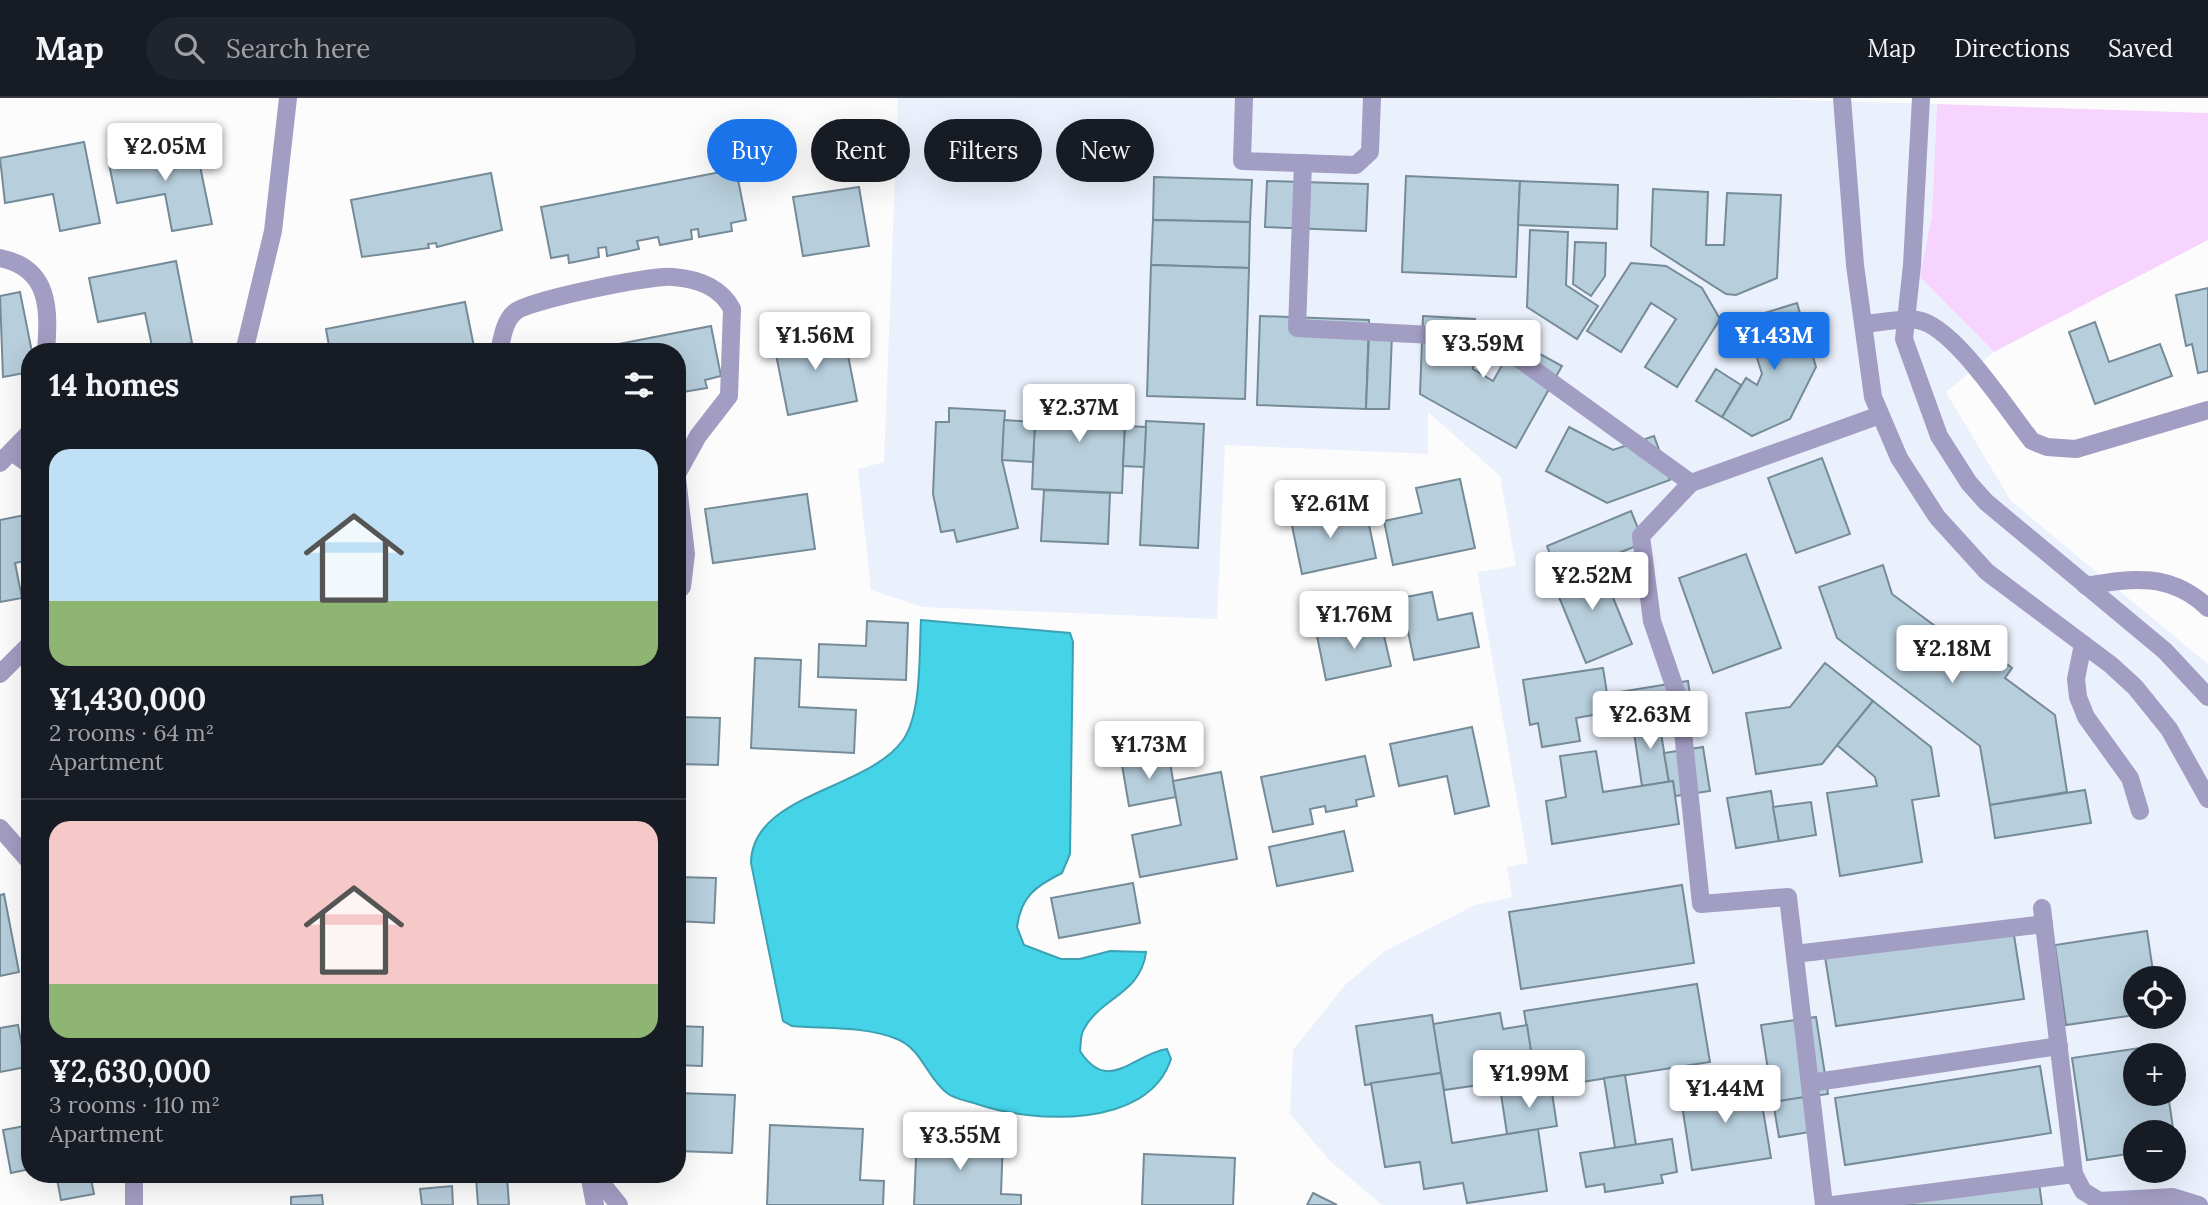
<!DOCTYPE html>
<meta charset="utf-8">
<style>
:root{--surface:#171b24;--page:#20242c;--text:#f1f3f6;--muted:#9ea1a6;--line:#363941;--accent:#1a73e8}
body{margin:0;font-family:Lora,serif;background:var(--page);color:var(--text);height:100vh;display:flex;flex-direction:column;font-size:26px;white-space:nowrap}
*{box-sizing:border-box;margin:0}
p{font-size:23px;color:var(--muted)}
.icon{flex:none;width:38px;height:38px;fill:none;stroke:currentColor;stroke-width:2;stroke-linecap:round;stroke-linejoin:round}
.map{position:relative;flex:1;overflow:hidden}
.drawer{position:absolute;left:21px;top:245px;width:665px;height:840px;display:flex;flex-direction:column;background:var(--surface);border-radius:28px;box-shadow:0 7px 28px #0002}
.drawer>*{flex:none}
.hud{position:absolute;left:707px;top:21px;width:665px;height:63px;display:flex;gap:14px}
.buttons{position:absolute;left:2123px;top:868px;display:grid;gap:14px}
.buttons a{display:grid;place-items:center;width:63px;height:63px;border-radius:50%;background:var(--surface);box-shadow:0 7px 28px #0002;font-size:35px}
.price{position:absolute;translate:-50% -60px;padding:0 16px;border-radius:7px;background:#fff;color:#222;font-size:23px;line-height:46px;filter:drop-shadow(0 2px 4px #0008)}
.price::after{content:'';position:absolute;left:50%;top:42px;width:21px;height:16px;margin-left:-10px;background:inherit;clip-path:polygon(0 0,100% 0,50% 100%)}
.price.selected{background:var(--accent);color:#fff}
ul{padding:0;list-style:none}
li{display:grid;align-content:center;gap:14px;height:371px;padding:0 28px}
li+li{border-top:2px solid var(--line)}
li span{display:grid;place-items:center;height:217px;border-radius:21px;color:#555}
li>.icon{margin-inline-start:auto}
span .icon{width:126px;height:126px;fill:#fffc;stroke-width:1}
li b{font-size:30px}
h2{display:flex;justify-content:space-between;align-items:center;height:84px;padding:0 28px;font-size:30px}
.pill{padding:0 24px;border-radius:32px;background:var(--surface);box-shadow:0 7px 28px #0002;font-size:24px;line-height:63px}
.pill.selected{background:var(--accent);color:#fff}
header{display:flex;align-items:center;gap:42px;box-sizing:border-box;height:98px;padding:0 35px;background:var(--surface);border-bottom:2px solid var(--line)}
header strong{font-size:33px}
nav{display:flex;gap:38px;margin-inline-start:auto;font-size:24px}
.search{width:490px;height:63px;background:var(--page);display:flex;align-items:center;gap:18px;box-sizing:border-box;padding:0 24px;border-radius:38px;color:var(--muted);font-size:26px}
.map>svg:first-child{display:block}
</style>
<header>
<strong>Map</strong>
<div class="search"><svg class="icon" aria-label="search" viewBox="0 0 24 24"><circle cx="10" cy="10" r="6"/><path d="M15 15l6 6"/></svg>Search here</div>
<nav><a>Map</a><a>Directions</a><a>Saved</a></nav>
</header>
<div class="map">
<svg width="2208" height="1107" viewBox="0 0 2208 1107">
<rect width="100%" height="100%" fill="#fcfcfc"/>
<path fill="#ebf1fc" fill-rule="evenodd" d="M898,0h843l196,6 -5,111 -12,62 74,75 -48,40 65,109 197,163v541h-826l-53,-45 -39,-46 3,-64 53,-66 39,-33 90,-46 37,-8 -5,-30 21,-4 -51,-291 39,-6 -16,-90 -72,-64v42l-203,-9 -8,174 -294,-12 -52,-17 -13,-121 26,-7zM2135,880h39v39h-39zM2135,957h39v39h-39zM2135,1034h39v39h-39z"/>
<polygon fill="#f6d4fe" points="1937,6 2208,15 2208,142 1994,254 1920,179 1932,117"/>
<path fill="#45d3e8" stroke="#3ca1b2" stroke-width="2" d="M921,522l149,13 3,9 -3,212 -8,19c-26,13 -41,23 -45,54l7,18 37,14h19l30,-8 36,1c-5,42 -46,46 -62,77 -4,6 -3,15 -4,22 28,44 53,3 87,-2l4,10c-23,71 -139,64 -194,45 -9,-3 -23,-5 -30,-11 -20,-15 -25,-44 -50,-54 -32,-13 -71,-10 -105,-13l-9,-5 -32,-158c0,-69 117,-73 152,-123 19,-27 16,-87 18,-120z"/>
<g fill="#b7cedc" stroke="#768b98" stroke-width="2">
<polygon points="84,44 100,125 60,133 53,96 5,105 0,60"/>
<polygon points="195,44 212,126 172,133 165,96 117,105 108,61"/>
<polygon points="736,71 746,122 731,125 732,133 699,139 698,131 691,132 692,141 660,147 658,139 637,143 639,151 607,158 606,149 598,150 599,159 569,165 568,157 551,160 541,109"/>
<polygon points="491,75 502,132 437,149 436,145 428,146 429,150 362,159 351,102"/>
<polygon points="1406,78 1520,83 1516,179 1402,174"/>
<polygon points="1154,79 1252,82 1250,124 1153,122"/>
<polygon points="1267,83 1368,86 1366,133 1265,129"/>
<polygon points="1520,83 1618,87 1617,131 1518,127"/>
<polygon points="859,89 869,148 803,158 793,99"/>
<polygon points="1653,91 1708,94 1706,147 1724,147 1727,95 1781,97 1777,180 1736,197 1726,196 1651,148"/>
<polygon points="1153,122 1250,124 1249,170 1151,167"/>
<polygon points="1530,132 1568,134 1566,187 1598,208 1577,241 1527,209"/>
<polygon points="1575,144 1606,145 1605,178 1591,198 1573,186"/>
<polygon points="176,163 192,245 153,253 145,215 98,224 89,180"/>
<polygon points="1631,165 1666,168 1702,190 1720,221 1677,289 1645,269 1676,221 1651,205 1621,254 1587,233"/>
<polygon points="1151,167 1249,170 1245,301 1147,298"/>
<polygon points="2208,190 2208,273 2198,275 2192,246 2186,248 2176,197"/>
<polygon points="20,194 32,254 30,274 3,279 0,198"/>
<polygon points="465,204 475,254 330,254 326,231"/>
<polygon points="1797,205 1816,269 1790,321 1752,338 1722,319 1746,280 1757,287 1762,276 1745,221"/>
<polygon points="1260,218 1369,222 1366,311 1257,307"/>
<polygon points="1423,218 1475,221 1473,271 1493,283 1516,243 1562,268 1516,350 1420,296"/>
<polygon points="2095,224 2109,264 2160,246 2172,278 2095,306 2069,234"/>
<polygon points="711,228 721,278 705,282 707,290 677,295 677,254 578,254"/>
<polygon points="843,232 857,303 788,317 774,246"/>
<polygon points="1369,236 1392,237 1389,311 1366,311"/>
<polygon points="1716,271 1741,287 1722,319 1696,303"/>
<polygon points="1052,289 1112,292 1110,322 1125,323 1122,395 1032,391 1035,319 1050,320"/>
<polygon points="949,310 1005,313 1002,362 1018,430 957,444 954,432 941,434 933,396 936,324 949,324"/>
<polygon points="1004,322 1035,324 1033,364 1002,362"/>
<polygon points="1146,323 1204,326 1198,450 1140,447"/>
<polygon points="1125,328 1146,329 1144,369 1123,368"/>
<polygon points="1569,329 1613,352 1654,338 1670,382 1607,405 1546,373"/>
<polygon points="1822,360 1850,436 1796,455 1768,380"/>
<polygon points="1460,381 1475,450 1393,467 1384,423 1422,415 1416,390"/>
<polygon points="1044,392 1110,395 1108,446 1041,443"/>
<polygon points="807,396 815,451 713,465 705,411"/>
<polygon points="1338,408 1342,427 1368,422 1376,460 1302,476 1290,418"/>
<polygon points="1631,413 1644,445 1559,479 1547,448"/>
<polygon points="30,416 30,462 15,465 22,500 0,504 0,422"/>
<polygon points="1746,456 1781,550 1713,575 1679,480"/>
<polygon points="1598,463 1632,546 1586,565 1552,482"/>
<polygon points="1883,467 1892,496 1954,542 1962,532 2012,570 2005,580 2055,617 2067,694 1990,707 1980,648 1837,540 1819,489"/>
<polygon points="1432,494 1438,522 1472,515 1479,549 1414,562 1401,500"/>
<polygon points="867,523 908,525 906,582 818,579 819,546 866,548"/>
<polygon points="1381,525 1391,568 1326,582 1317,538"/>
<polygon points="755,560 801,562 799,609 856,612 854,655 751,650"/>
<polygon points="1825,565 1873,603 1822,666 1756,676 1746,615 1790,609"/>
<polygon points="1603,570 1610,614 1576,620 1580,643 1542,649 1538,625 1530,627 1523,582"/>
<polygon points="1688,583 1692,611 1623,622 1619,594"/>
<polygon points="1873,603 1931,649 1939,698 1912,702 1922,764 1840,778 1827,695 1877,688 1875,679 1837,647"/>
<polygon points="1658,617 1669,684 1642,688 1632,621"/>
<polygon points="677,619 720,620 718,667 677,666"/>
<polygon points="1472,629 1489,708 1455,716 1447,678 1399,688 1390,646"/>
<polygon points="1703,649 1710,693 1675,698 1673,683 1669,684 1664,655"/>
<polygon points="1596,653 1603,694 1673,683 1679,726 1552,746 1546,703 1566,699 1560,658"/>
<polygon points="1365,658 1374,698 1356,702 1357,708 1326,714 1325,708 1310,711 1313,726 1273,734 1261,679"/>
<polygon points="1169,659 1176,699 1129,708 1122,667"/>
<polygon points="1221,674 1237,761 1140,779 1132,737 1181,727 1173,683"/>
<polygon points="677,687 681,687 679,727 677,727"/>
<polygon points="2085,692 2091,725 1995,740 1990,707"/>
<polygon points="1771,693 1779,743 1736,750 1727,700"/>
<polygon points="1811,704 1816,737 1779,743 1773,709"/>
<polygon points="1344,733 1353,773 1277,788 1269,749"/>
<polygon points="677,779 716,780 714,825 677,823"/>
<polygon points="1133,785 1140,825 1059,840 1051,800"/>
<polygon points="1682,787 1694,865 1521,891 1509,814"/>
<polygon points="4,796 19,874 0,878 0,797"/>
<polygon points="2013,831 2024,901 1836,928 1825,859"/>
<polygon points="2147,833 2154,880 2135,880 2135,917 2066,927 2055,847"/>
<polygon points="1697,886 1710,964 1537,991 1524,913"/>
<polygon points="1500,915 1503,931 1527,927 1535,979 1444,992 1433,926"/>
<polygon points="1432,917 1441,975 1365,987 1356,928"/>
<polygon points="1816,919 1828,996 1773,1004 1761,927"/>
<polygon points="18,927 26,969 0,974 0,930"/>
<polygon points="677,928 703,929 702,968 677,967"/>
<polygon points="2161,947 2163,957 2135,957 2135,996 2168,996 2176,1050 2174,1050 2174,1034 2135,1034 2135,1055 2087,1062 2072,960"/>
<polygon points="2040,968 2051,1035 1845,1067 1835,1000"/>
<polygon points="1441,975 1452,1045 1538,1031 1547,1093 1467,1105 1463,1085 1424,1091 1420,1064 1385,1069 1371,985"/>
<polygon points="1625,977 1636,1047 1615,1050 1604,980"/>
<polygon points="1758,982 1771,1060 1692,1072 1680,994"/>
<polygon points="1551,988 1557,1028 1507,1036 1501,996"/>
<polygon points="677,995 735,997 732,1055 677,1053"/>
<polygon points="1817,997 1822,1032 1779,1039 1773,1004"/>
<polygon points="30,1027 30,1071 11,1075 3,1032"/>
<polygon points="770,1027 863,1031 860,1082 884,1083 883,1107 767,1107"/>
<polygon points="917,1037 1003,1041 1001,1096 1021,1097 1021,1107 914,1107"/>
<polygon points="1672,1041 1677,1074 1661,1077 1663,1085 1605,1094 1604,1086 1586,1089 1580,1055"/>
<polygon points="1144,1056 1235,1060 1233,1107 1142,1107"/>
<polygon points="56,1076 90,1076 94,1096 61,1102"/>
<polygon points="2038,1077 2042,1107 1853,1107"/>
<polygon points="507,1078 509,1107 478,1107 476,1080"/>
<polygon points="452,1088 453,1107 422,1107 420,1091"/>
<polygon points="1313,1095 1337,1107 1307,1107"/>
<polygon points="322,1097 323,1107 291,1107 291,1099"/>
</g>
<g fill="none" stroke-linecap="round" stroke-linejoin="round">
<g stroke="#a29dc2" stroke-width="18">
<polyline points="1244,0 1242,63 1356,67 1370,54 1372,0"/>
<polyline points="1842,0 1855,167 1873,299 1899,360 1937,419 1987,474 2111,567 2135,589 2169,631 2208,701"/>
<polyline points="1921,0 1912,167 1904,241 1939,338 1969,385 1986,404 2165,553 2208,599"/>
<polyline points="1303,65 1297,230 1490,240 1691,385"/>
<path d="M0,160c51,10 49,53 46,94"/>
<path d="M1863,226c17,-1 37,-6 54,-4 37,5 92,93 115,121l15,6 29,2 132,-39"/>
<polyline points="244,254 273,133 288,0"/>
<path d="M499,254c3,-13 5,-31 16,-40 14,-12 137,-37 158,-35 24,2 47,9 59,32l-3,87 -31,40 -21,38"/>
<polyline points="13,355 30,367"/>
<polyline points="0,365 30,334"/>
<polyline points="677,380 686,456 682,489 677,493"/>
<path d="M2086,488c46,-8 85,-14 122,22"/>
<polyline points="2083,546 2076,581 2078,599 2086,619 2130,680 2140,713"/>
<polyline points="0,576 30,546"/>
<polyline points="0,730 30,764"/>
<polyline points="2042,810 2074,1076 2083,1093 2099,1103 2173,1099 2199,1107"/>
<polyline points="1795,856 2044,826"/>
<polyline points="1810,985 2059,948"/>
<polyline points="589,1076 595,1107"/>
<polyline points="594,1076 619,1107"/>
<polyline points="134,1107 134,1076"/>
<polyline points="1824,1107 1788,799 1701,806 1680,605 1652,523 1641,438 1691,385 1880,317"/>
<polyline points="1833,1107 2074,1076"/>
</g>
</g>
</svg>
<div class="buttons">
<a><svg class="icon" aria-label="locate" viewBox="0 0 24 24"><circle cx="12" cy="12" r="6"/><path d="M12 2v4M12 18v4M2 12h4M18 12h4"/></svg></a>
<a>+</a>
<a>−</a>
</div>
<b class="price" style="left:165px;top:85px">¥2.05M</b>
<b class="price" style="left:815px;top:274px">¥1.56M</b>
<b class="price selected" style="left:1774px;top:274px">¥1.43M</b>
<b class="price" style="left:1483px;top:282px">¥3.59M</b>
<b class="price" style="left:1079px;top:346px">¥2.37M</b>
<b class="price" style="left:1330px;top:442px">¥2.61M</b>
<b class="price" style="left:1592px;top:514px">¥2.52M</b>
<b class="price" style="left:1354px;top:553px">¥1.76M</b>
<b class="price" style="left:1952px;top:587px">¥2.18M</b>
<b class="price" style="left:1650px;top:653px">¥2.63M</b>
<b class="price" style="left:1149px;top:683px">¥1.73M</b>
<b class="price" style="left:1529px;top:1012px">¥1.99M</b>
<b class="price" style="left:1725px;top:1027px">¥1.44M</b>
<b class="price" style="left:960px;top:1074px">¥3.55M</b>
<div class="hud">
<a class="pill selected">Buy</a>
<a class="pill">Rent</a>
<a class="pill">Filters</a>
<a class="pill">New</a>
</div>
<section class="drawer">
<h2>14 homes<svg class="icon" aria-label="filters" viewBox="0 0 24 24"><path d="M4 7h16M4 17h16"/><circle cx="9" cy="7" r="2"/><circle cx="15" cy="17" r="2"/></svg></h2>
<ul>
<li><span style="background:linear-gradient(#bfe0f5 70%,#8fb573 0)"><svg class="icon" aria-label="home" viewBox="0 0 24 24"><path d="M3 11l9-7 9 7M6 9v11h12V9"/></svg></span><div><b>¥1,430,000</b><p>2 rooms · 64 m²</p><p>Apartment</p></div></li>
<li><span style="background:linear-gradient(#f6c9c9 75%,#8fb573 0)"><svg class="icon" aria-label="home" viewBox="0 0 24 24"><path d="M3 11l9-7 9 7M6 9v11h12V9"/></svg></span><div><b>¥2,630,000</b><p>3 rooms · 110 m²</p><p>Apartment</p></div></li>
</ul>
</section>
</div>
